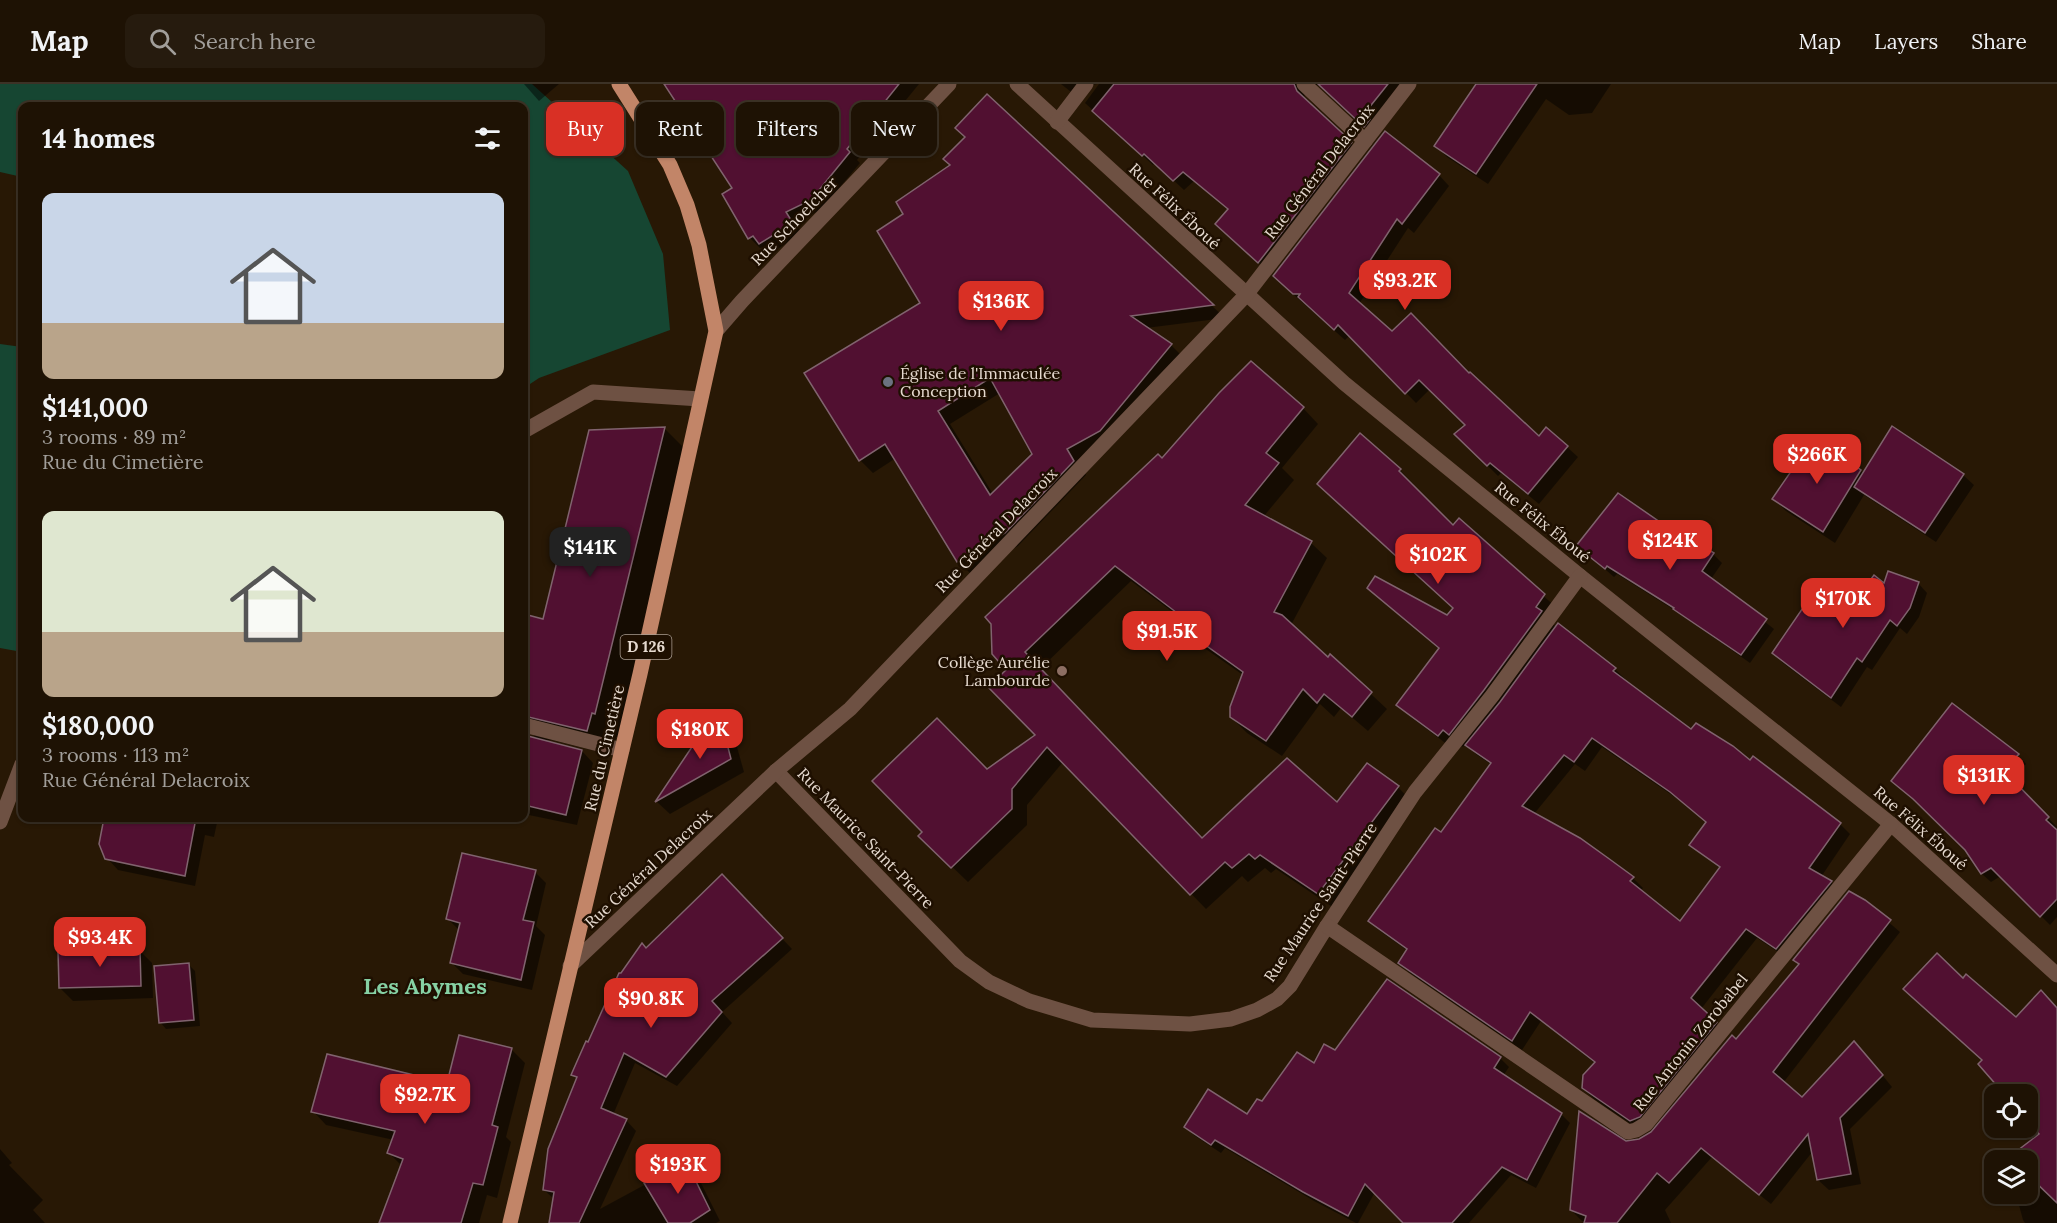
<!DOCTYPE html>
<meta charset="utf-8">
<style>
:root{--surface:#1e1204;--page:#261b0e;--text:#f1f3f6;--muted:#a19e9a;--line:#3c3226;--accent:#d93025}
body{margin:0;font-family:Lora,serif;background:var(--page);color:var(--text);height:100vh;display:flex;flex-direction:column;font-size:22px;white-space:nowrap}
*{box-sizing:border-box;margin:0}
p{font-size:20px;color:var(--muted)}
.icon{flex:none;width:33px;height:33px;fill:none;stroke:currentColor;stroke-width:2;stroke-linecap:round;stroke-linejoin:round}
.map{position:relative;flex:1;overflow:hidden}
.side{position:absolute;left:18px;top:18px;width:510px;height:720px;display:flex;flex-direction:column;background:var(--surface);border-radius:12px;box-shadow:0 2px 4px #0004,0 0 0 2px var(--line)}
.side>*{flex:none}
.banner{position:absolute;left:546px;top:18px;width:570px;height:54px;display:flex;gap:12px}
.controls{position:absolute;left:1984px;top:1000px;display:grid;gap:12px}
.controls a{display:grid;place-items:center;width:54px;height:54px;border-radius:12px;background:var(--surface);box-shadow:0 2px 4px #0004,0 0 0 2px var(--line);font-size:30px}
.price{position:absolute;translate:-50% -51px;padding:0 14px;border-radius:12px;background:var(--accent);color:#fff;font-size:20px;line-height:39px;filter:drop-shadow(0 2px 3px #0008)}
.price::after{content:'';position:absolute;left:50%;top:36px;width:18px;height:14px;margin-left:-9px;background:inherit;clip-path:polygon(0 0,100% 0,50% 100%)}
.price.active{background:#222;color:#fff}
ul{padding:0;list-style:none}
li{display:grid;align-content:center;gap:12px;height:318px;padding:0 24px}
li span{display:grid;place-items:center;height:186px;border-radius:12px;color:#555}
li>.icon{margin-inline-start:auto}
span .icon{width:108px;height:108px;fill:#fffc;stroke-width:1}
li b{font-size:26px}
h2{display:flex;justify-content:space-between;align-items:center;height:72px;padding:0 24px;font-size:26px}
.chip{padding:0 21px;border-radius:12px;background:var(--surface);box-shadow:0 2px 4px #0004,0 0 0 2px var(--line);font-size:21px;line-height:54px}
.chip.active{background:var(--accent);color:#fff}
header{display:flex;align-items:center;gap:36px;box-sizing:border-box;height:84px;padding:0 30px;background:var(--surface);border-bottom:2px solid var(--line)}
header strong{font-size:28px}
nav{display:flex;gap:33px;margin-inline-start:auto;font-size:21px}
.search{width:420px;height:54px;background:var(--page);display:flex;align-items:center;gap:15px;box-sizing:border-box;padding:0 21px;border-radius:12px;color:var(--muted);font-size:22px}
.map>svg:first-child{display:block}
</style>
<header>
<strong>Map</strong>
<div class="search"><svg class="icon" aria-label="search" viewBox="0 0 24 24"><circle cx="10" cy="10" r="6"/><path d="M15 15l6 6"/></svg>Search here</div>
<nav><a>Map</a><a>Layers</a><a>Share</a></nav>
</header>
<div class="map">
<svg width="2057" height="1139" viewBox="0 0 2057 1139">
<rect width="100%" height="100%" fill="#281805"/>
<g fill="#164632">
<polygon points="0,0 532,0 628,87 663,170 670,246 539,294 524,304 524,22 22,22 22,93 0,88"/>
<polygon points="0,260 22,263 22,568 0,564"/>
</g>
<g fill="#0007" fill-rule="evenodd">
<polygon points="524,0 559,0 539,17"/>
<polygon points="665,0 919,0 857,76 860,79 821,126 795,138 802,149 770,170 763,163 760,164 750,154 735,104"/>
<polygon points="1061,0 1097,0 1092,1 1080,15"/>
<polygon points="1099,0 1407,0 1375,51 1323,3 1313,0 1306,4 1304,14 1361,69 1269,188 1227,150 1229,126 1194,97 1184,106 1155,79 1153,81 1085,19"/>
<polygon points="1480,0 1611,0 1592,29 1569,31 1546,15 1488,100 1447,73 1436,62"/>
<path d="M987,12l238,222 -79,10 25,17 13,13 -105,104 7,13 -68,71 -47,28 -13,-13 -62,-103 -23,15 -13,-13 62,-157 -17,-88 47,-49zM1000,309l34,61 -41,40 -43,-70z"/>
<polygon points="1439,91 1449,102 1414,149 1408,144 1359,220 1392,249 1469,291 1539,354 1567,363 1578,373 1539,420 1501,389 1498,392 1456,350 1467,341 1430,305 1416,319 1350,251 1345,256 1285,203"/>
<polygon points="1303,324 1318,340 1282,384 1294,396 1264,432 1311,459 1327,474 1291,541 1328,575 1330,572 1387,625 1368,647 1341,624 1334,633 1320,620 1282,672 1247,649 1231,633 1243,591 1200,561 1185,545 1189,540 1131,497 1040,585 1202,756 1398,703 1413,719 1334,824 1276,785 1271,789 1265,784 1248,798 1242,792 1206,825 1063,678 1027,721 1027,741 968,798 920,752 987,687 1037,651 1008,586 1162,376"/>
<polygon points="1893,344 1963,391 1974,401 1936,458 1864,411 1835,459 1786,427 1774,415 1860,387 1864,390"/>
<polygon points="665,345 689,369 619,653 616,653 612,671 552,656 541,656 582,667 593,679 577,741 524,730 524,652 538,656 524,641 524,532 544,537 590,348"/>
<path d="M1400,386l13,14 -1,1 41,42 6,-7 99,89 -9,12 7,6 59,42 10,10 -1,2 68,50 148,93 10,10 -29,43 10,5 10,10 -54,66 -30,-20 -56,71 25,24 -85,98 -47,-32 -11,-11 13,-24 -55,-43 -19,29 -112,-77 -10,-11 8,-11 -28,-20 -10,-10 71,-87 51,-69 -15,-10 -12,-11 -2,3 -6,-4 -5,5 -40,-30 -14,-14 42,-55 -57,-48 65,16 6,-8 -122,-112zM1602,663l80,55 25,21 -16,22 30,24 -41,54 -40,-32 3,-3 -10,-10 -99,-64 41,-50 10,7z"/>
<polygon points="1676,446 1713,470 1722,479 1711,495 1774,545 1750,579 1679,529 1617,490 1614,493 1578,462 1673,450"/>
<polygon points="1918,499 1927,509 1919,533 1907,550 1900,544 1872,586 1867,583 1841,623 1783,579 1773,569 1885,501"/>
<polygon points="707,644 724,650 737,663 744,688 670,730 657,718"/>
<polygon points="2018,671 2026,680 2011,696 2057,743 2054,746 2057,749 2057,833 2050,841 2001,792 1991,798 1982,790 1967,766 1924,724 1893,697"/>
<polygon points="110,734 218,734 214,753 205,751 195,802 118,786 107,774 105,738"/>
<polygon points="535,788 546,799 536,842 545,851 532,906 463,890 452,879 459,846 448,835"/>
<polygon points="732,802 792,865 722,928 732,939 677,1002 635,979 613,1031 626,1036 636,1047 600,1125 685,1079 696,1089 720,1137 716,1139 550,1139 554,1115 544,1106 578,995 573,990 621,890 646,866"/>
<polygon points="1864,817 1900,848 1783,999 1802,1015 1865,970 1892,1003 1850,1045 1861,1100 1829,1106 1818,1096 1813,1067 1771,1120 1712,1073 1665,1126 1671,1139 1586,1139 1582,1137 1571,1126 1625,1059 1639,1057 1652,1050"/>
<polygon points="139,866 152,879 153,914 73,917 60,904"/>
<polygon points="189,881 195,887 200,942 166,945 160,938"/>
<polygon points="1963,896 2016,936 2057,925 2057,1139 2025,1139 2023,1136 2016,1110 2028,1110 2028,1077 2015,1077 2036,1054 2027,1044 2028,1011 2007,1011 1983,976"/>
<polygon points="511,965 525,979 506,1053 511,1058 497,1114 487,1111 479,1139 381,1139 402,1082 389,1069 394,1056 326,1041 313,1027 448,1001"/>
<polygon points="1335,968 1500,974 1509,983 1503,992 1561,1030 1570,1039 1536,1104 1511,1091 1469,1139 1405,1139 1375,1108 1358,1139 1356,1139 1314,1117 1225,1064 1221,1069 1195,1052 1186,1043 1247,1032 1262,1019"/>
<polygon points="0,1065 12,1079 9,1081 43,1116 33,1126 45,1139 0,1139"/>
</g>
<g fill="#511031" stroke="#80636e" stroke-width="1.5" fill-rule="evenodd">
<polygon points="664,0 899,0 847,65 850,68 811,116 786,128 793,139 759,160 753,152 748,155 722,110 732,104"/>
<polygon points="1114,0 1294,0 1297,7 1352,58 1258,179 1215,140 1228,125 1183,88 1173,97 1144,70 1142,72 1092,27"/>
<polygon points="1318,0 1388,0 1364,30 1370,35 1364,43"/>
<polygon points="1476,0 1537,0 1476,90 1434,62"/>
<path d="M987,10l227,211 -83,11 41,28 -72,87 -33,18 7,12 -69,72 -48,29 -72,-118 -26,17 -55,-88 116,-70 -43,-72 26,-17 -7,-12 54,-37 -7,-6 22,-22 -10,-9zM990,294l42,76 -42,41 -52,-84z"/>
<polygon points="1385,47 1440,90 1402,140 1397,135 1349,209 1392,247 1411,229 1469,289 1470,288 1539,352 1546,343 1568,362 1528,410 1490,379 1487,382 1454,350 1465,341 1419,296 1405,310 1338,241 1334,246 1298,213 1300,210 1293,210 1273,192"/>
<polygon points="1251,277 1304,323 1266,369 1279,379 1245,421 1312,457 1274,528 1282,531 1328,573 1330,570 1372,608 1352,633 1324,610 1317,619 1303,605 1266,657 1230,633 1230,623 1243,588 1183,545 1189,538 1115,482 1025,568 1202,754 1287,674 1337,718 1367,679 1399,702 1318,810 1260,771 1255,775 1249,770 1232,784 1225,778 1190,811 1047,663 1012,705 1012,725 951,784 918,752 922,748 872,697 937,634 987,685 1035,651 988,603 1006,586 992,570 991,540 985,533 1158,370 1162,374 1219,309"/>
<polygon points="1892,342 1964,390 1925,449 1854,403"/>
<polygon points="665,343 595,630 592,629 587,647 524,632 524,530 543,535 589,346"/>
<polygon points="1360,349 1401,385 1399,387 1453,441 1459,434 1545,510 1536,523 1542,527 1484,606 1449,651 1443,646 1438,652 1396,621 1439,564 1367,504 1375,492 1447,531 1453,524 1317,400"/>
<polygon points="1814,354 1861,386 1823,448 1772,415"/>
<polygon points="1618,409 1673,447 1675,444 1714,469 1702,487 1767,535 1741,571 1673,525 1674,524 1607,482 1605,485 1576,462"/>
<polygon points="1888,487 1919,498 1910,524 1897,542 1890,536 1862,578 1857,574 1831,614 1772,569 1820,499 1853,519 1874,491 1884,499"/>
<path d="M1558,539l58,45 -3,3 78,58 5,-6 37,23 17,14 3,-4 88,67 -32,45 23,13 -56,68 -30,-20 -55,69 26,24 -77,95 -10,4 -48,-33 1,-13 12,-13 -65,-50 -18,29 -114,-78 9,-14 -39,-28 67,-93 6,4 50,-69 -26,-18 35,-43zM1592,654l78,54 36,30 -17,23 31,22 -40,54 -50,-40 4,-4 -26,-19 -28,-20 -58,-32 42,-51 10,7z"/>
<polygon points="1952,619 2019,670 2003,686 2049,733 2046,736 2057,746 2057,815 2040,833 1991,784 1981,790 1965,766 1913,715 1891,697"/>
<polygon points="706,642 724,648 731,675 655,718"/>
<polygon points="524,651 582,666 566,731 524,721"/>
<polygon points="104,734 196,734 185,792 105,775 99,760"/>
<polygon points="462,769 536,786 523,836 534,838 521,896 450,879 460,839 446,835"/>
<polygon points="722,790 783,854 712,917 722,928 666,993 624,969 601,1024 627,1035 579,1139 549,1139 554,1108 543,1106 548,1065 577,993 571,991 586,957 588,958 619,889 621,889 642,859 646,864"/>
<polygon points="1849,807 1865,816 1891,836 1773,988 1802,1013 1854,957 1883,991 1840,1034 1851,1090 1817,1096 1808,1050 1759,1111 1701,1064 1669,1099 1657,1089 1617,1139 1584,1139 1586,1132 1570,1126 1579,1027 1626,1057 1639,1055 1651,1048 1732,951 1736,955 1799,880 1793,876"/>
<polygon points="140,865 141,902 59,904 58,867"/>
<polygon points="1937,869 1963,894 1966,890 2016,933 2041,906 2057,924 2057,1119 2028,1091 2028,1077 2013,1077 2009,1073 2039,1050 2028,1038 2028,1011 2005,1011 1978,980 1982,976 1903,905"/>
<polygon points="189,879 194,936 159,939 154,882"/>
<polygon points="1387,895 1501,973 1494,984 1562,1029 1527,1096 1502,1083 1452,1139 1403,1139 1365,1100 1348,1132 1303,1108 1215,1056 1211,1061 1184,1043 1208,1005 1247,1030 1257,1015 1262,1017 1297,968 1314,979 1324,960 1335,966"/>
<polygon points="459,951 512,964 492,1041 498,1043 483,1101 473,1099 461,1139 379,1139 403,1075 387,1069 395,1047 311,1028 327,970 447,999"/>
<polygon points="686,1077 710,1126 690,1139 668,1139 644,1099"/>
</g>
<g fill="none" stroke-linecap="round" stroke-linejoin="round">
<g stroke="#6e5143" stroke-width="15">
<polyline points="524,347 593,308 700,315"/>
<polyline points="524,641 622,666"/>
<polyline points="0,738 22,680"/>
</g>
<g stroke="#6e5143" stroke-width="15">
<polyline points="1017,0 1344,299 1580,492 1891,740 2057,891"/>
<polyline points="1304,0 1365,57"/>
<polyline points="1057,38 1086,0"/>
<polyline points="716,247 742,217 949,0"/>
<polyline points="776,687 960,877 989,898 1029,917 1092,936 1190,940 1231,935 1257,926 1277,915 1290,902 1327,842 1415,708 1492,612 1580,492"/>
<polyline points="1327,842 1628,1048 1636,1046 1646,1040 1891,740"/>
<polyline points="570,882 776,687 850,625 1246,211 1409,0"/>
</g>
<polyline stroke="#c28568" stroke-width="15" points="510,1139 640,590 716,247 699,161 687,121 670,81 619,0"/>
</g>
<circle fill="#6b7280" stroke="#1e0f00" stroke-width="2" cx="888" cy="298" r="6"/>
<circle fill="#8d6e63" stroke="#1e0f00" stroke-width="2" cx="1062" cy="587" r="6"/>
<g text-anchor="middle" stroke-width="5" stroke-linejoin="round" paint-order="stroke">
<rect fill="#1e0f00" stroke="#aa9d91" stroke-width="1.5" x="620.5" y="551" width="51" height="24" rx="4.5"/>
<g font-size="15" font-weight="bold" fill="#e6dacf">
<text x="646" y="568">D 126</text>
</g>
<g font-size="16" fill="#e6dacf" stroke="#1e0f00">
<text transform="translate(1319 87) rotate(-52)" y="6">Rue Général Delacroix</text>
<text transform="translate(1175 122) rotate(43)" y="6">Rue Félix Éboué</text>
<text transform="translate(794 137) rotate(-46)" y="6">Rue Schoelcher</text>
<text transform="translate(1543 438) rotate(39)" y="6">Rue Félix Éboué</text>
<text transform="translate(996 446) rotate(-46)" y="6">Rue Général Delacroix</text>
<text transform="translate(604 664) rotate(-77)" y="6">Rue du Cimetière</text>
<text transform="translate(1921 744) rotate(41)" y="6">Rue Félix Éboué</text>
<text transform="translate(866 754) rotate(46)" y="6">Rue Maurice Saint-Pierre</text>
<text transform="translate(648 784) rotate(-43)" y="6">Rue Général Delacroix</text>
<text transform="translate(1320 818) rotate(-56)" y="6">Rue Maurice Saint-Pierre</text>
<text transform="translate(1690 958) rotate(-51)" y="6">Rue Antonin Zorobabel</text>
</g>
<g font-size="16" fill="#e6dacf" stroke="#1e0f00" text-anchor="start">
<text x="900" y="295">Église de l'Immaculée<tspan x="900" dy="18">Conception</tspan></text>
<text x="1050" y="584" text-anchor="end">Collège Aurélie<tspan x="1050" dy="18">Lambourde</tspan></text>
</g>
<g font-size="22" font-weight="bold" fill="#86d1a4" stroke="#1e0f00">
<text x="425" y="910">Les Abymes</text>
</g>
</g>
</svg>
<div class="controls">
<a><svg class="icon" aria-label="locate" viewBox="0 0 24 24"><circle cx="12" cy="12" r="6"/><path d="M12 2v4M12 18v4M2 12h4M18 12h4"/></svg></a>
<a><svg class="icon" aria-label="layers" viewBox="0 0 24 24"><path d="M12 4l9 5-9 5-9-5zM3 14l9 5 9-5"/></svg></a>
</div>
<b class="price" style="left:1405px;top:227px">$93.2K</b>
<b class="price" style="left:1001px;top:248px">$136K</b>
<b class="price" style="left:1817px;top:401px">$266K</b>
<b class="price" style="left:1670px;top:487px">$124K</b>
<b class="price active" style="left:590px;top:494px">$141K</b>
<b class="price" style="left:1438px;top:501px">$102K</b>
<b class="price" style="left:1843px;top:545px">$170K</b>
<b class="price" style="left:1167px;top:578px">$91.5K</b>
<b class="price" style="left:700px;top:676px">$180K</b>
<b class="price" style="left:1984px;top:722px">$131K</b>
<b class="price" style="left:100px;top:884px">$93.4K</b>
<b class="price" style="left:651px;top:945px">$90.8K</b>
<b class="price" style="left:425px;top:1041px">$92.7K</b>
<b class="price" style="left:678px;top:1111px">$193K</b>
<div class="banner">
<a class="chip active">Buy</a>
<a class="chip">Rent</a>
<a class="chip">Filters</a>
<a class="chip">New</a>
</div>
<section class="side">
<h2>14 homes<svg class="icon" aria-label="filters" viewBox="0 0 24 24"><path d="M4 7h16M4 17h16"/><circle cx="9" cy="7" r="2"/><circle cx="15" cy="17" r="2"/></svg></h2>
<ul>
<li><span style="background:linear-gradient(#c9d6e8 70%,#b9a48a 0)"><svg class="icon" aria-label="home" viewBox="0 0 24 24"><path d="M3 11l9-7 9 7M6 9v11h12V9"/></svg></span><div><b>$141,000</b><p>3 rooms · 89 m²</p><p>Rue du Cimetière</p></div></li>
<li><span style="background:linear-gradient(#dfe7d0 65%,#b9a48a 0)"><svg class="icon" aria-label="home" viewBox="0 0 24 24"><path d="M3 11l9-7 9 7M6 9v11h12V9"/></svg></span><div><b>$180,000</b><p>3 rooms · 113 m²</p><p>Rue Général Delacroix</p></div></li>
</ul>
</section>
</div>
